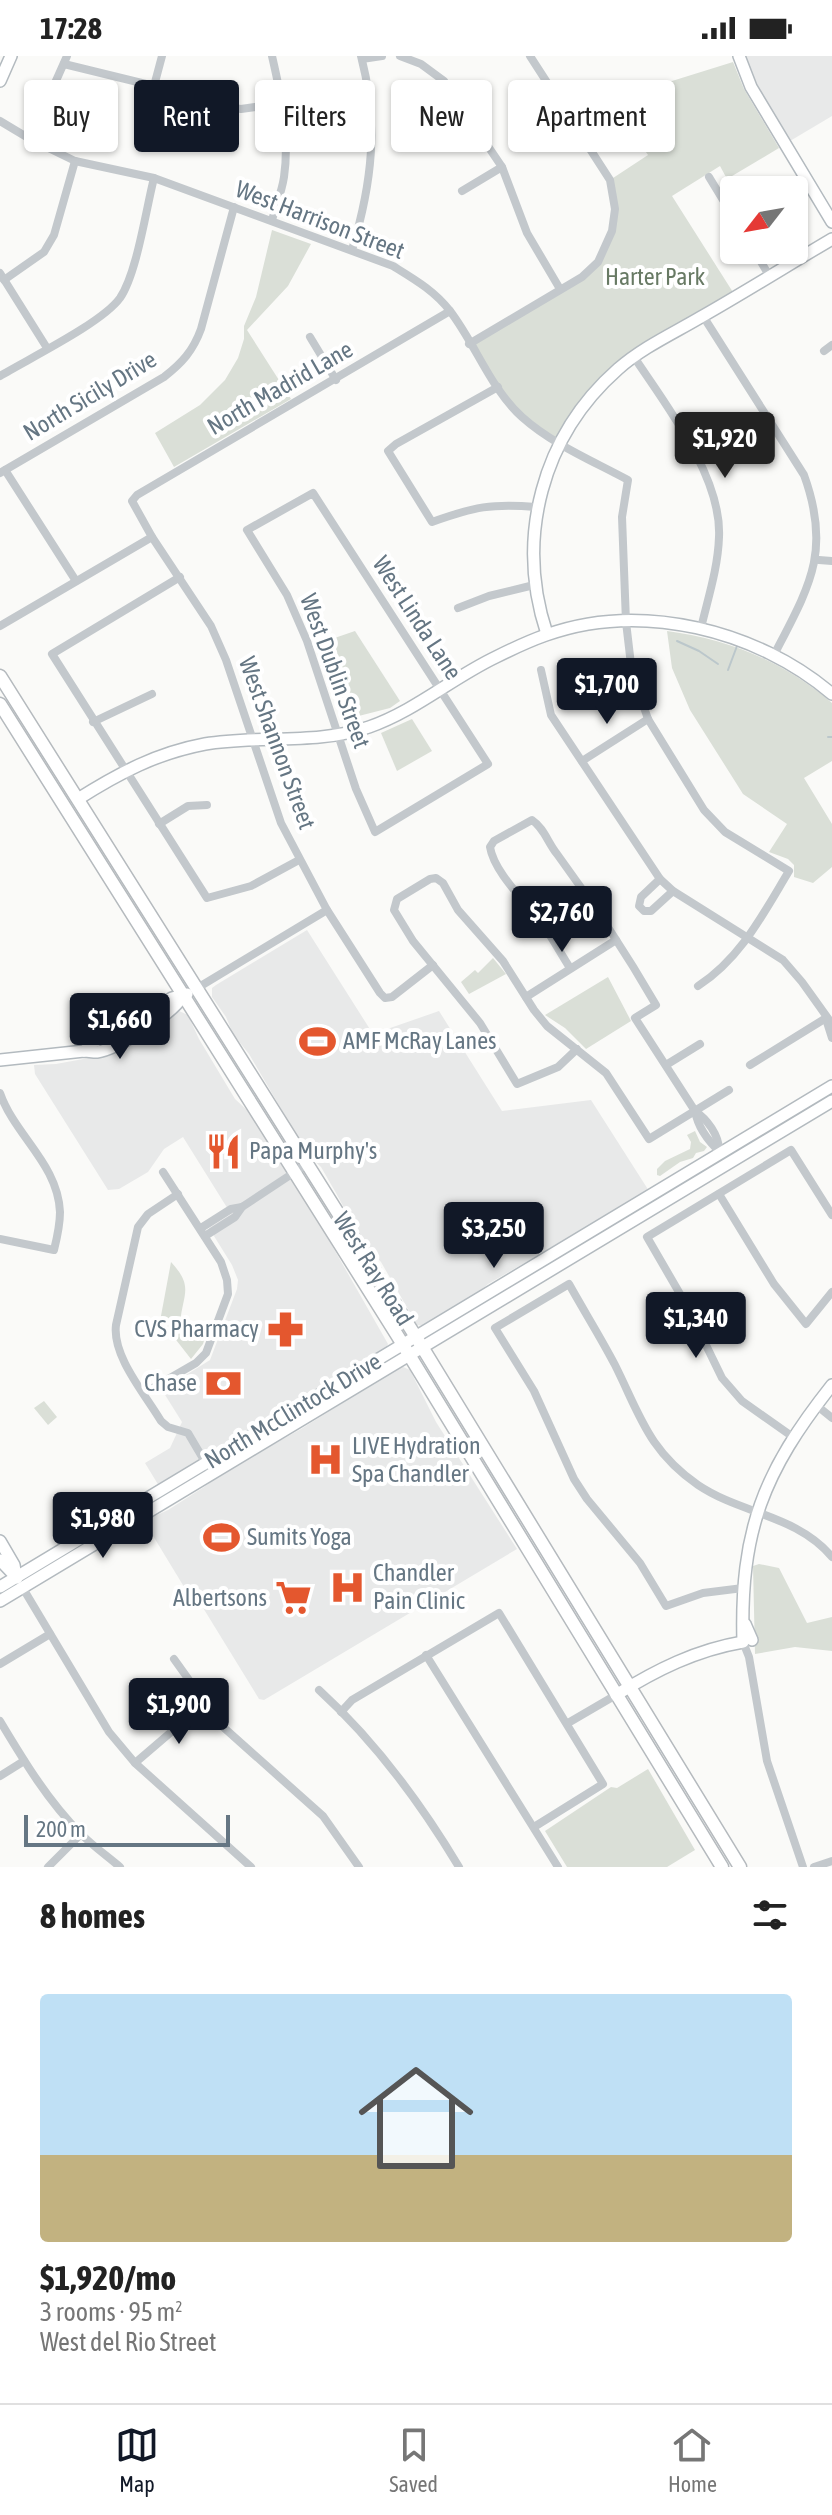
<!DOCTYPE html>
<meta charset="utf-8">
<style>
:root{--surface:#fff;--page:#f6f6f6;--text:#222;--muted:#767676;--line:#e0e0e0;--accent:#111827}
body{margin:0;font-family:"Asap Condensed",sans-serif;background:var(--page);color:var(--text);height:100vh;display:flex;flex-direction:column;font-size:30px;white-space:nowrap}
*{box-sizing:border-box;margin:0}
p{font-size:26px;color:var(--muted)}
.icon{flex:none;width:44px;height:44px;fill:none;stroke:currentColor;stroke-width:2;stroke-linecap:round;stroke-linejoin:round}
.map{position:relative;height:1811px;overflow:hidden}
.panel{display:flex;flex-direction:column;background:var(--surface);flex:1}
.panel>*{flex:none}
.top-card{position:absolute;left:24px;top:24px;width:784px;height:72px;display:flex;gap:16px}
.needle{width:52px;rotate:239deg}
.controls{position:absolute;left:720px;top:120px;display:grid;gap:16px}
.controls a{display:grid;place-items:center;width:88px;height:88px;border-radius:8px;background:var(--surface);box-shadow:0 2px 6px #0004;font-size:40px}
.scale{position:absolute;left:24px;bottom:20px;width:206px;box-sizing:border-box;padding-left:8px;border:4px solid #657683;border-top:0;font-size:22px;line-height:28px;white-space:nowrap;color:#657683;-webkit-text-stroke:6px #fff;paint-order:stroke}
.price{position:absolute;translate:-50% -68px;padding:0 18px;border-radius:8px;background:var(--accent);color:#fff;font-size:26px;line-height:52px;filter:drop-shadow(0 2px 4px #0008)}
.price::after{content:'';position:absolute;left:50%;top:48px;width:24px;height:18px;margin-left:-12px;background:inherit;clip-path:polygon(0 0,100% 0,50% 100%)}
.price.on{background:#222;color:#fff}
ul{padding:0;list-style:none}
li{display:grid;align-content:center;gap:16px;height:424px;padding:0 40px}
li span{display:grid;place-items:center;height:248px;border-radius:8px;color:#555}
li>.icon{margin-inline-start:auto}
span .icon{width:144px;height:144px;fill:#fffc;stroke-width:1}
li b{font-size:34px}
h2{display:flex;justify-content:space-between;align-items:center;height:96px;padding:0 40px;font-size:34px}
.pill{padding:0 28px;border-radius:8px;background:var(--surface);box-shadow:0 2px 6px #0004;font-size:28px;line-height:72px}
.pill.on{background:var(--accent);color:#fff}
.status{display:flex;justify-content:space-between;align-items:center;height:56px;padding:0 40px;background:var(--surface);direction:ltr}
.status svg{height:22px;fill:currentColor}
.tab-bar{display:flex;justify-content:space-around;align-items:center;height:112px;border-top:2px solid var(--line);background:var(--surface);font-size:22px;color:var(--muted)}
.tab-bar a{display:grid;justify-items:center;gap:4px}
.tab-bar .on{color:var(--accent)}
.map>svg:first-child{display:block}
</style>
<div class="status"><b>17:28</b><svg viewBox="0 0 49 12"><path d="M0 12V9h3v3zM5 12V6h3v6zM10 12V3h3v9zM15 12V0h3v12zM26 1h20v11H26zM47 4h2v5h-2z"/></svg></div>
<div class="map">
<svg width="832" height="1811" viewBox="0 0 832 1811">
<rect width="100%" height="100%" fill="#fafaf8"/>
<g fill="#e8e9e9">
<polygon points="739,0 832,0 832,60 785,88"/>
<polygon points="307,874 373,978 439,955 502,1055 591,1044 649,1135 488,1228 472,1242 424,1270 417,1269 381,1206 365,1190 336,1137 321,1111 308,1099 249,998 233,978 226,961 212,941 212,932 216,929"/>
<polygon points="179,955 188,959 199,983 235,1043 248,1055 326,1179 388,1288 385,1294 349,1312 339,1321 159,1430 145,1407 170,1392 182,1366 162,1334 210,1304 237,1233 238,1224 232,1209 209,1172 231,1158 183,1081 164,1093 148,1116 119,1133 108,1134 35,1018 34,1009 56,1008 94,1001 136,982"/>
<polygon points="401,1310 410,1314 436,1366 517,1493 264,1644 259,1643 197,1542 192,1544 144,1465 168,1454 204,1431 224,1416 301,1373"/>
</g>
<g fill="#dadfd7">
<polygon points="733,6 744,33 779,92 727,123 720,110 672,140 736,241 619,313 560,387 523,362 469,288 560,233 598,206 612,175 610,124 648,99 611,44"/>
<polygon points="272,174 311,188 288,230 247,274 291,343 174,411 155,377 200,349 225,324 238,302 244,283 244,270 256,241"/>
<polygon points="355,575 400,645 390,652 343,664 317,588"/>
<path d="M667,575c62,8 117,31 165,72v58l-28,17 28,46v43l-19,16 -19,-6v-12l-6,-6 -19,-7 18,-28 -44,-30 -53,-84 -18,-42z"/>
<polygon points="412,663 432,695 397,715 381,677"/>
<polygon points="493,902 506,918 469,938 461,926 475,914 478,917"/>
<polygon points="608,921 631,965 586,993 565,972 545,959"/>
<polygon points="695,1075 700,1086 707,1091 704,1095 696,1097 693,1102 680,1106 660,1120 657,1119 657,1113 665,1105 690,1093 691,1086 687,1079"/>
<path d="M171,1206c23,25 12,31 9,61l27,8 -4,13 -12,15 -18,-23 -15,-4z"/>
<polygon points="44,1345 57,1361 48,1369 34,1352"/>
<polygon points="759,1508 779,1512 807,1567 832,1561 832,1595 795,1591 755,1598 753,1510"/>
<polygon points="648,1713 695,1794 667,1811 567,1811 545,1775 611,1731 617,1732"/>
</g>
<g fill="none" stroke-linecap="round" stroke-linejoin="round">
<g stroke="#bbc7cb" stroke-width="2">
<polyline points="677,585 699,595 718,608"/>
<polyline points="728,614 737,590"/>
<polyline points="828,681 832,681"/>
</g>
<defs>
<g id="secondary">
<polyline points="739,0 751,31 832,166"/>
<polyline points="0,25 11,0"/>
<path d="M547,578c-32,-96 -5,-198 71,-265 25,-22 56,-36 83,-52 44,-25 87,-52 131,-78"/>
<path d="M78,743c41,-26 79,-46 127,-55 54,-9 112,1 164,-17 46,-16 83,-49 127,-70 16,-8 33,-16 50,-22 95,-34 211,-5 286,59"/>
<polyline points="84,995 94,986 129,969 172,942 187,938"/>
<path d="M0,1004l84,-9c4,0 8,1 13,1 21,-3 75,-38 86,-56"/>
<polyline points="0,1485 14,1509 16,1521"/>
<polyline points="0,1504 17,1522"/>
<polyline points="0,1531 832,1030"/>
<polyline points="0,1545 832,1045"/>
<polyline points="745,1568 752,1584"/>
<path d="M616,1639c40,-25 80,-45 127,-53 -3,-111 20,-170 89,-257"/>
</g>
<g id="primary">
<polyline points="0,620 416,1281 740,1811"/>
<polyline points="0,648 397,1279 722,1811"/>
</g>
</defs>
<use href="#secondary" stroke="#b3babf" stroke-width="14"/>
<use href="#primary" stroke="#b5babe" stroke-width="15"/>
<g stroke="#c3c8cc" stroke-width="8">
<path d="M272,0c9,39 18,80 12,121 -2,14 -8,29 -12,43"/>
<polyline points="400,0 421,8 444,25 502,111 527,177 560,233"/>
<polyline points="362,3 382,0"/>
<polyline points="64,8 154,30 220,50 241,53 283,47"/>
<polyline points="154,30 162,0"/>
<path d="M0,65l30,18 45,22 79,17 239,88c21,13 42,25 57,45 26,34 40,77 72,106 30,27 71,44 106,63l-6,37 4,105 6,51 16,46 56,91 21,22 64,39c-26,43 -48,87 -91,115"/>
<polyline points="30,83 67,0"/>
<polyline points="709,121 734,162"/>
<polyline points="462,135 502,111"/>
<path d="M352,194c20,-67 27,-125 9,-194"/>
<polyline points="754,194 770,221"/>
<polyline points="0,217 47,292"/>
<polyline points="4,224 44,196 54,179 75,105"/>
<path d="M703,260l101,159c28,77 5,112 -30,180"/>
<polyline points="310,281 336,324"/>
<polyline points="469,288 582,221 598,206 612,175 615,153 610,124 530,0"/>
<polyline points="824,295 832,289"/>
<path d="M634,301c32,48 88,120 85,180 -1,31 -11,61 -18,91"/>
<path d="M0,320c30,-18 102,-53 120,-78 17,-25 26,-89 34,-120"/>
<path d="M498,331l-102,57 -8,7 44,71c42,-15 60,-19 104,-15"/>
<polyline points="5,414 76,525"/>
<path d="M0,417l164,-96c18,-14 29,-26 37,-48l33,-122"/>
<polygon points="313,437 488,708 375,776 356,733 307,585 287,539 247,474"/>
<polyline points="819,504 832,505"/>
<polyline points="180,521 52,598 207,842 251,830 299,804"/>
<polyline points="458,552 489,540 534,529"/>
<polyline points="0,570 152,481"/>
<polyline points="541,614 551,659 660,823 673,835 783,904 802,926 832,968"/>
<polyline points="93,666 152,638"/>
<polyline points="582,705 648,663"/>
<polyline points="159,768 188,750 207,749"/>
<polyline points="660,823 641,841 639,850 644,855 651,855 673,835"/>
<polyline points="433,909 392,941 385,942 380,937 327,854 281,767 226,604 211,570 152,481 132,445 137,439 450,255"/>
<path d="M570,912c-9,-14 -17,-29 -27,-43 -15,-21 -49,-52 -53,-78l4,-6 38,-21c12,8 16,23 25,34 36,49 69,99 99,151l-21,13 60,93c3,17 14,31 26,42"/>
<polyline points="194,934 327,854"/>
<polyline points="526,941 616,884"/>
<polyline points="826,963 832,982"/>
<polyline points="577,993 558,1011 517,1028 480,967 413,885 394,854 397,843 430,823 436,822 443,827 458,854 503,905 534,954 547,970 606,1017 649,1083 729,1034"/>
<polyline points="666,1009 700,988"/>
<polyline points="750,1009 826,962"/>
<path d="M0,1037c15,43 58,71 60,119 0,13 -3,26 -6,38l-54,-11"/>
<path d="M695,1055c12,8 24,24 24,39"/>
<path d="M178,1138l-30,20 -10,13 -22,98c-4,31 29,69 45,96l7,6 20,6 20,34"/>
<polyline points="719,1138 774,1228 806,1268 832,1236"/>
<polyline points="201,1172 231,1153 242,1151 307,1108"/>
<polyline points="205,1180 235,1161 242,1151"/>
<polyline points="144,1337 196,1307 206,1297 228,1238 227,1224 221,1206 163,1116"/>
<polyline points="816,1349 832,1362"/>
<polyline points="793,1381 742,1345 722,1322 687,1250 647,1181 791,1094 832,1159"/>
<polyline points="21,1529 109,1676 135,1707 251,1811"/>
<path d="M743,1532l-40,5 -37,13 -26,-43 -53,-64 -13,-20 -40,-88 -39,-63 74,-44c15,27 32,54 46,81 25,50 33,85 83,120 43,29 99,30 134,72"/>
<polyline points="743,1586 749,1601 767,1705 803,1811"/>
<polyline points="426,1599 558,1811"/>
<polyline points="174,1603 222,1670 323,1760 359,1811"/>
<polyline points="0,1608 50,1578"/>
<path d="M319,1634c57,52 101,112 140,177"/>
<polyline points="341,1656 352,1644 499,1557 603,1728 534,1771"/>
<path d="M0,1665c24,40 48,80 81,113 12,12 26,22 39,33"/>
<polyline points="568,1667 616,1639"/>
<polyline points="135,1707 170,1677 206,1651"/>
<polyline points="0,1720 24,1705"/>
<polyline points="48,1811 81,1778"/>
<polyline points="814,1811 832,1805"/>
</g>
<use href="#secondary" stroke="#fff" stroke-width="11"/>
<use href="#primary" stroke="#fff" stroke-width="12"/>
</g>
<defs>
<symbol id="stadium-bare" viewBox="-9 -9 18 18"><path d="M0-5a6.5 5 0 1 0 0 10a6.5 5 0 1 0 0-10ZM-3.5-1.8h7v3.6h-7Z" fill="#e4572e" stroke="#fff" stroke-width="2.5" paint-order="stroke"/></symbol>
<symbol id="restaurant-bare" viewBox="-9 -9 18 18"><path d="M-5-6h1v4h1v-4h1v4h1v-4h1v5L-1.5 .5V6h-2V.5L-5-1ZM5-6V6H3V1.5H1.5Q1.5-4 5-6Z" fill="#e4572e" stroke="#fff" stroke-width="2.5" paint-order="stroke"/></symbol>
<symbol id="pharmacy-bare" viewBox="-9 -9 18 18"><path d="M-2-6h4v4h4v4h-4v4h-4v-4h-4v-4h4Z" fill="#e4572e" stroke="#fff" stroke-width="2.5" paint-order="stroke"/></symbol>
<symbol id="bank-bare" viewBox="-9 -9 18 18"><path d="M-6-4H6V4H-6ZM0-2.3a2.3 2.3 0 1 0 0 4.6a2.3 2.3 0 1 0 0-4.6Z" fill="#e4572e" stroke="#fff" stroke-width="2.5" paint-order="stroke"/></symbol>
<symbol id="hospital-bare" viewBox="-9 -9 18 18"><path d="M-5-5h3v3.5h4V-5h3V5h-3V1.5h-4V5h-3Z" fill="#e4572e" stroke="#fff" stroke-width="2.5" paint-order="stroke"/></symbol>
<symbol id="supermarket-bare" viewBox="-9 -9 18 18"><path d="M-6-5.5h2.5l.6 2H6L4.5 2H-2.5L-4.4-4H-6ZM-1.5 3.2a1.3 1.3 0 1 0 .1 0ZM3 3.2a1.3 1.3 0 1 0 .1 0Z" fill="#e4572e" stroke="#fff" stroke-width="2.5" paint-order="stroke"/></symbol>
</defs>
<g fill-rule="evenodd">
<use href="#stadium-bare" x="292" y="960" width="51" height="51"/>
<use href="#restaurant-bare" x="198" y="1070" width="51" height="51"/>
<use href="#pharmacy-bare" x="260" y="1248" width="51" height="51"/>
<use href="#bank-bare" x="198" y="1302" width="51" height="51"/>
<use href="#hospital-bare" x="300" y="1378" width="51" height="51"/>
<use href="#stadium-bare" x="196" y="1456" width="51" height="51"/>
<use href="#hospital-bare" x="322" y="1506" width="51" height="51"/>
<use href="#supermarket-bare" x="268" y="1516" width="51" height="51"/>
</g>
<g text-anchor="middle" stroke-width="8" stroke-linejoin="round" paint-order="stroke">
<g font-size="24" fill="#657683" stroke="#fff">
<text transform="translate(320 164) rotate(21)" y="8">West Harrison Street</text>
<text transform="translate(280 332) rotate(-30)" y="8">North Madrid Lane</text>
<text transform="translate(90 340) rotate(-31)" y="8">North Sicily Drive</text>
<text transform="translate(417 562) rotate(57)" y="8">West Linda Lane</text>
<text transform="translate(335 615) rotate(70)" y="8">West Dublin Street</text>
<text transform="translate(277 687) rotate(70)" y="8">West Shannon Street</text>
<text transform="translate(373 1213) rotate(58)" y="8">West Ray Road</text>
<text transform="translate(293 1355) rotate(-31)" y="8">North McClintock Drive</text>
</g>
<g font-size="24" fill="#687a64" stroke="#fff">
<text x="655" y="229">Harter Park</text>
</g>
<g font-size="24" fill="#657683" stroke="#fff" text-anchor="start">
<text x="343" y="993">AMF McRay Lanes</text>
<text x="249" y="1103">Papa Murphy's</text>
<text x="259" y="1281" text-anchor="end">CVS Pharmacy</text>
<text x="197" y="1335" text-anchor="end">Chase</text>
<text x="352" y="1398">LIVE Hydration<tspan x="352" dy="28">Spa Chandler</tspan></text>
<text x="247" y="1489">Sumits Yoga</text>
<text x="373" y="1525">Chandler<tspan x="373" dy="28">Pain Clinic</tspan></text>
<text x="267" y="1550" text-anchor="end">Albertsons</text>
</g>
</g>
</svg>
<div class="controls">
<a><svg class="needle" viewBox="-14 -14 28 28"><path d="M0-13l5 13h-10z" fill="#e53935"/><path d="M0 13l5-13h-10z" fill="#767676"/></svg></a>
</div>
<div class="scale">200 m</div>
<b class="price on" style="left:725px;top:424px">$1,920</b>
<b class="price" style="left:607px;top:670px">$1,700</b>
<b class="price" style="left:562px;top:898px">$2,760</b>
<b class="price" style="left:120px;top:1005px">$1,660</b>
<b class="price" style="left:494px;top:1214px">$3,250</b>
<b class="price" style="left:696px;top:1304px">$1,340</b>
<b class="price" style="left:103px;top:1504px">$1,980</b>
<b class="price" style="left:179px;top:1690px">$1,900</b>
<div class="top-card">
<a class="pill">Buy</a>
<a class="pill on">Rent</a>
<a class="pill">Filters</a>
<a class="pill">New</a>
<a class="pill">Apartment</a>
</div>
</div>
<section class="panel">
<h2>8 homes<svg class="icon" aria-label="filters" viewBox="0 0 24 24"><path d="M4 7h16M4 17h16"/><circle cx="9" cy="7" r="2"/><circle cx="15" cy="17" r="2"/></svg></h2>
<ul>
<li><span style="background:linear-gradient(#bfe0f5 65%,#c2b280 0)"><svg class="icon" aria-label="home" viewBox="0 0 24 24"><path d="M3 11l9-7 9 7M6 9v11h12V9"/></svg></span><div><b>$1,920/mo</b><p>3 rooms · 95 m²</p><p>West del Rio Street</p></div></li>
</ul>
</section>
<nav class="tab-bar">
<a class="on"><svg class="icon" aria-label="map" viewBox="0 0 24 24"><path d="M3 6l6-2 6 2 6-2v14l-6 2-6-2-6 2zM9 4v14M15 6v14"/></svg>Map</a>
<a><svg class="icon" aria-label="saved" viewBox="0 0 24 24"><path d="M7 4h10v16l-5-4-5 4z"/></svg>Saved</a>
<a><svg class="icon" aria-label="home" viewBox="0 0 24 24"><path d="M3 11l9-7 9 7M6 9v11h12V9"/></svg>Home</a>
</nav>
